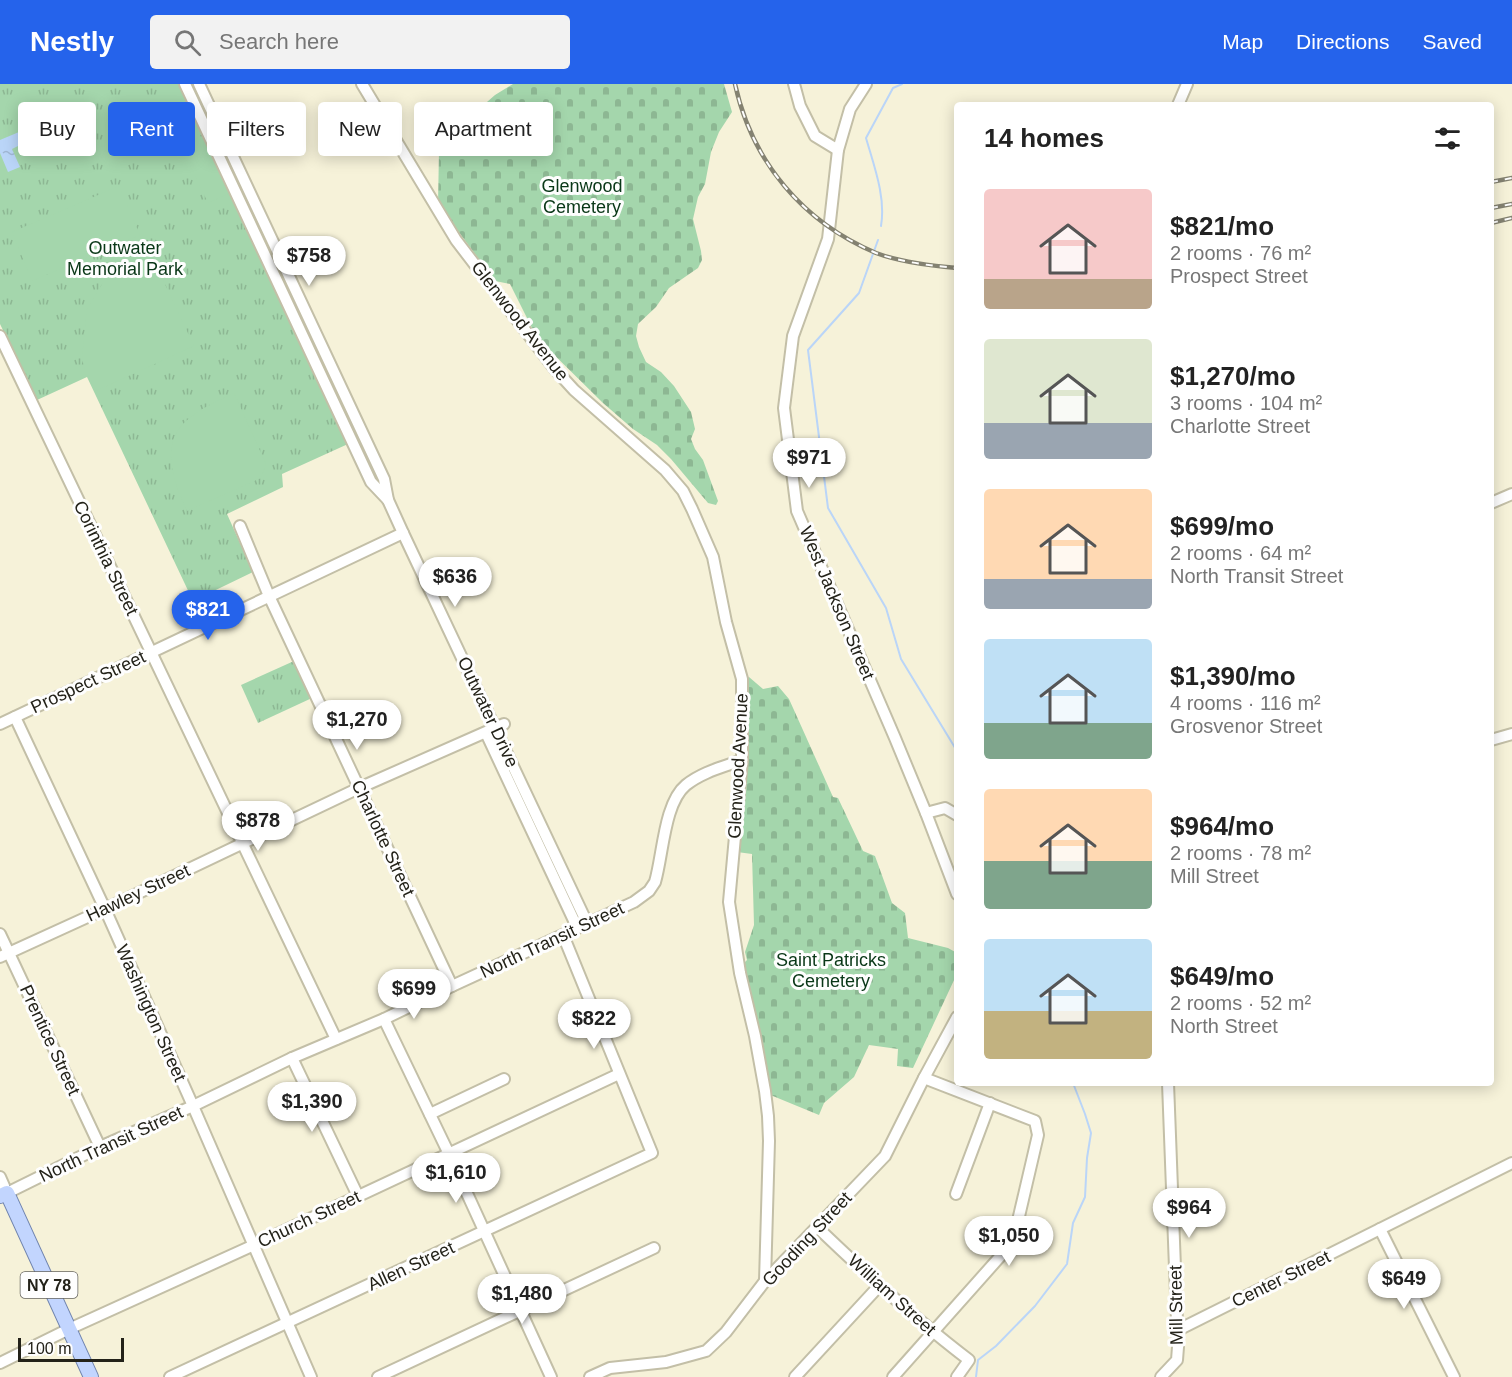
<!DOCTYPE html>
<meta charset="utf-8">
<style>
:root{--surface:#fff;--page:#f2f2f2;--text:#222;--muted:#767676;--accent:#2563eb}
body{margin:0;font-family:Arial,sans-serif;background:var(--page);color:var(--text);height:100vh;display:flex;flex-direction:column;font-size:22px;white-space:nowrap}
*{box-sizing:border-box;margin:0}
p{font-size:20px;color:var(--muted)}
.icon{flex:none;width:33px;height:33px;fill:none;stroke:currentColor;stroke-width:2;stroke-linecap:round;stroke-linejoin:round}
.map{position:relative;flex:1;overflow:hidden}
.panel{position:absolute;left:954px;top:18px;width:540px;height:984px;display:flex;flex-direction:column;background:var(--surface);border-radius:6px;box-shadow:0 3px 15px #0003}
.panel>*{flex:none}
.hud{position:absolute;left:18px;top:18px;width:570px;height:54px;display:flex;gap:12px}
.scale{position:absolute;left:18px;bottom:15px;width:106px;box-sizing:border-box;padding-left:6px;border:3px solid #232219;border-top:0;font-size:16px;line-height:21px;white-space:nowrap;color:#232219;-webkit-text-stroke:4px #fefefe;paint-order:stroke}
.price{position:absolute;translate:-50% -51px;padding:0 14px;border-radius:21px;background:#fff;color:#222;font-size:20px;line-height:39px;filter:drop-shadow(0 2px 3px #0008)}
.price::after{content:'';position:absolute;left:50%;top:36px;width:18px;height:14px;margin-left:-9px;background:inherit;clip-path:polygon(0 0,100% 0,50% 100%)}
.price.current{background:var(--accent);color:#fff}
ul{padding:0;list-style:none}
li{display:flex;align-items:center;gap:18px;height:150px;padding:0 30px}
li span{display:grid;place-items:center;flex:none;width:168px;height:120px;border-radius:6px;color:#555}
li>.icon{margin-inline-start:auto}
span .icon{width:72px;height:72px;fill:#fffc;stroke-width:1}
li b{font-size:26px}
h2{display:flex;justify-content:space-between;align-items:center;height:72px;padding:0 30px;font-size:26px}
.tag{padding:0 21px;border-radius:6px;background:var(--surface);box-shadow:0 3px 15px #0003;font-size:21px;line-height:54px}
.tag.current{background:var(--accent);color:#fff}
header{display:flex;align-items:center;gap:36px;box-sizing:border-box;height:84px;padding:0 30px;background:var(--accent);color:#fff}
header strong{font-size:28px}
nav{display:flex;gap:33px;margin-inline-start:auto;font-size:21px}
.search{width:420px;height:54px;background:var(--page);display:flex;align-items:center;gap:15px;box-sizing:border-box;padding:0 21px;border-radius:6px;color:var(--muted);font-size:22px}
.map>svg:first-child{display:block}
</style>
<header>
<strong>Nestly</strong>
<div class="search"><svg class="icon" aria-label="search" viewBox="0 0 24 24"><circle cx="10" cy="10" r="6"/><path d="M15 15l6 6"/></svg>Search here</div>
<nav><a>Map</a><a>Directions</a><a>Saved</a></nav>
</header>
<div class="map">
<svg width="1512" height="1293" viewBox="0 0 1512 1293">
<defs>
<pattern id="grass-tufts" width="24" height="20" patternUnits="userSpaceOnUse" patternTransform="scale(1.5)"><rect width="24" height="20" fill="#a4d6ac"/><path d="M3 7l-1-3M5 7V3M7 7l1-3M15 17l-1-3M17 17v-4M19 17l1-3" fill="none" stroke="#8db793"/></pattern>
<pattern id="cemetery-stones" width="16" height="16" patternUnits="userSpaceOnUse" patternTransform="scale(1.5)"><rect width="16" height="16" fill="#a4d6ac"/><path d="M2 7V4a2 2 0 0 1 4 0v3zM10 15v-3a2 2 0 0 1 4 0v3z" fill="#8db793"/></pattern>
<pattern id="water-ripples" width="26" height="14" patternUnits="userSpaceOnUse" patternTransform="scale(1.5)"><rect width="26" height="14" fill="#bad5f8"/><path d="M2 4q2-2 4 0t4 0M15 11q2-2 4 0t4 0" fill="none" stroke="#a0b7d4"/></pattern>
</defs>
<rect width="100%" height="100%" fill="#f6f2d9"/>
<g fill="url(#grass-tufts)">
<polygon points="0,0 181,0 348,360 282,390 283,403 227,430 253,488 193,517 87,293 37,316 0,240"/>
<polygon points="294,577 312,614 258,639 241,601"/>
</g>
<g fill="url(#cemetery-stones)">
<polygon points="513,0 724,0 732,28 719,48 711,68 705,100 698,113 693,135 701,167 702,176 698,184 669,204 656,223 638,240 636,252 639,263 646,278 661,288 674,302 691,328 695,345 691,355 695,365 703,376 718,417 716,421 708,419 671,375 657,361 633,345 603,319 537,254 510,200 495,197 438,120 439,67 456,45 495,11"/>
<polygon points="749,593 763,605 778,602 789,615 833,713 838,714 863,767 875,772 892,819 905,829 908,854 948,864 957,869 957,884 955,894 913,984 897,982 898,965 869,961 854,993 824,1019 819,1031 768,1010 742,881 747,876 745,868 754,841 752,770 737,768 748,623 744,596"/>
</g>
<g fill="#a4d6ac">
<polygon points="204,51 230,109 208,119 181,62"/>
<polygon points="119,102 140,151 32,197 12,148"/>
<polygon points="149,166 194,262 96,307 85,287 82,274 87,225 102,200 118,181 127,174"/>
<path d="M234,309l32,71 -5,14 -74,33c-13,-28 -28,-66 -1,-90 14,-13 32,-20 48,-28z"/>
</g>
<polygon fill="url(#water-ripples)" points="19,48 24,59 12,65 20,83 8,88 0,69 0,56"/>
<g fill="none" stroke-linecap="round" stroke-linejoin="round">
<g stroke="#bad5f8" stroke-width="2">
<path d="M881,142c5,-29 -7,-60 -15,-88l27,-50 9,-4"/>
<polyline points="878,156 859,209 808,266 828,424 886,524 901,575 957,667"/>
<polyline points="976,1293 978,1276 996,1262 1035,1222 1067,1180 1073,1139 1085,1113 1087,1074 1091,1049 1085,1030 1073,999"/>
</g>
<defs>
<g id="minor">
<polyline points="185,0 371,398 388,416"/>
<polyline points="199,0 384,395 388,416 403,449 587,839"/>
<polyline points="362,0 456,156 554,284 574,306 665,386 683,407 692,425 713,473 726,538 742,595 742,676 729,818 740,889 755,952 765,1007 768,1032 769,1057 765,1197"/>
<polyline points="794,0 800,22 815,52 838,66"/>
<polyline points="866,0 850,25 838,66 828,155 793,252 784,324 797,427 895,654 926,729 957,810"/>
<polyline points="1178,21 1187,0"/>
<polyline points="0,252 336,955"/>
<polyline points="1491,419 1512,410"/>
<polyline points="240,442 269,512 452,902"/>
<polyline points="15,633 105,825 193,1022 311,1293"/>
<polyline points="0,640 403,449"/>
<polyline points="486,649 577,843"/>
<polyline points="1491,656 1512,650"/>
<polyline points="926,729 945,724 957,731"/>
<polyline points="0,850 100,1063"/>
<polyline points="0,873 105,825 359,704 504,640"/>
<polyline points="384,935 449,1070 551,1293"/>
<polyline points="292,974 358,1112"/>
<polyline points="430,1030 504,995"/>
<path d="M0,1093l7,16 93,-46 93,-41 99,-48 92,-39 68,-33 182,-84 15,-11 6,-9c8,-27 9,-79 31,-97 16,-13 37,-18 56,-25"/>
<polyline points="956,1110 990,1019"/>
<path d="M817,1143c49,47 98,92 152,133l-12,17"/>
<polyline points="1380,1145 1454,1293"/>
<polyline points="1178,1246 1512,1079"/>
<polyline points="0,1279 69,1245 254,1161 619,990"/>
<polyline points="170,1293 652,1069 563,851"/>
<polyline points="378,1293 654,1164"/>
<polyline points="590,1293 610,1284 666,1278 706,1267 726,1248 765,1197 885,1072 924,994 957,933"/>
<polyline points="795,1293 879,1202"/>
<polyline points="893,1293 1013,1158 1038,1051 1035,1037 924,994"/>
<polyline points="1161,1293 1177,1276 1178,1263 1168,999"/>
</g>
<polyline id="major" points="0,1112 7,1109 91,1293"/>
</defs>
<use href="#minor" stroke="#c3bfa7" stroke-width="14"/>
<use href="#major" stroke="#7084ae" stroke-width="16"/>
<use href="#minor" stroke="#fff" stroke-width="10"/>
<use href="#major" stroke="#c2d5fe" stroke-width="14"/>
<defs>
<g id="rail">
<path d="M735,0c17,78 68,138 141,169 24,9 56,13 81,15"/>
<polyline points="1491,98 1512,94"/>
<polyline points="1491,124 1512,120"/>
<polyline points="1491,139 1512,134"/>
</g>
</defs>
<use href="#rail" stroke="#848271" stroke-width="4.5"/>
<use href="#rail" stroke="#fefefe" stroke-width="2" stroke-dasharray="7" stroke-linecap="butt"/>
</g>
<g text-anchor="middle" stroke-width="6" stroke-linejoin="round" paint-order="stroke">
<rect fill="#fefefe" stroke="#65645e" stroke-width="1.5" x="20.5" y="1188" width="57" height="26" rx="4.5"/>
<g font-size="16" font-weight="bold" fill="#232219">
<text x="49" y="1207">NY 78</text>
</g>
<g font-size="18" fill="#093717" stroke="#fefefe">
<text x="582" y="108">Glenwood<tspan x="582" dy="21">Cemetery</tspan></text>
<text x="125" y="170">Outwater<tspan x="125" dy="21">Memorial Park</tspan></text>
<text x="831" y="882">Saint Patricks<tspan x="831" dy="21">Cemetery</tspan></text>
</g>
<g font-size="18" fill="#232219" stroke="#fefefe">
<text transform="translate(520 237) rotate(52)" y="6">Glenwood Avenue</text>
<text transform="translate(106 474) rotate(64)" y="6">Corinthia Street</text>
<text transform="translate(837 519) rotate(67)" y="6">West Jackson Street</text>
<text transform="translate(88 598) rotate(-25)" y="6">Prospect Street</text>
<text transform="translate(488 628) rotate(65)" y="6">Outwater Drive</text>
<text transform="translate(738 682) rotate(-87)" y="6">Glenwood Avenue</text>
<text transform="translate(383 754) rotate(65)" y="6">Charlotte Street</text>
<text transform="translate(138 809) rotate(-25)" y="6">Hawley Street</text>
<text transform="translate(552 856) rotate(-25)" y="6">North Transit Street</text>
<text transform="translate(151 929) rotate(66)" y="6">Washington Street</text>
<text transform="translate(50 956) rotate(65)" y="6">Prentice Street</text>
<text transform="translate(111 1060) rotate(-25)" y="6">North Transit Street</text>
<text transform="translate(309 1135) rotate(-25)" y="6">Church Street</text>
<text transform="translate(807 1155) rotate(-47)" y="6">Gooding Street</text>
<text transform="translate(411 1182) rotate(-25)" y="6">Allen Street</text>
<text transform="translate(1281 1195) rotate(-26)" y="6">Center Street</text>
<text transform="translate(892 1211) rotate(42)" y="6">William Street</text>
<text transform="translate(1176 1221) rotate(-91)" y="6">Mill Street</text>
</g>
</g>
</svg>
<div class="scale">100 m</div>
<b class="price" style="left:309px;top:203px">$758</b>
<b class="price" style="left:809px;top:405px">$971</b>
<b class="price" style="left:455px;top:524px">$636</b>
<b class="price current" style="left:208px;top:557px">$821</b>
<b class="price" style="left:357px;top:667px">$1,270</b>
<b class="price" style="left:258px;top:768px">$878</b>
<b class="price" style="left:414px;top:936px">$699</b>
<b class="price" style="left:594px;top:966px">$822</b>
<b class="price" style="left:312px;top:1049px">$1,390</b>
<b class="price" style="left:456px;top:1120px">$1,610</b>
<b class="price" style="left:1189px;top:1155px">$964</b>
<b class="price" style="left:1009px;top:1183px">$1,050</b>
<b class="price" style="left:1404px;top:1226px">$649</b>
<b class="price" style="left:522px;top:1241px">$1,480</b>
<div class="hud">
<a class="tag">Buy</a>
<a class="tag current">Rent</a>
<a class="tag">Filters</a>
<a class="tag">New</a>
<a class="tag">Apartment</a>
</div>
<section class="panel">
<h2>14 homes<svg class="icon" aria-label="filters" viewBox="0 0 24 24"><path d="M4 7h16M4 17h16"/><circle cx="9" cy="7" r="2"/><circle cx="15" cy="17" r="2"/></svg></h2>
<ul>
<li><span style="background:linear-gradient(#f6c9c9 75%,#b9a48a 0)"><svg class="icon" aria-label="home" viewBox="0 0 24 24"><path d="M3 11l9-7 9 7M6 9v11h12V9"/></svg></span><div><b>$821/mo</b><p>2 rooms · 76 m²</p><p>Prospect Street</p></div></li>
<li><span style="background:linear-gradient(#dfe7d0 70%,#9aa5b1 0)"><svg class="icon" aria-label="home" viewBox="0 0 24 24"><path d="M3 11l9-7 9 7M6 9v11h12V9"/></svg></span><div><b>$1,270/mo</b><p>3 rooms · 104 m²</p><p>Charlotte Street</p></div></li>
<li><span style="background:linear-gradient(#ffd9b3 75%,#9aa5b1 0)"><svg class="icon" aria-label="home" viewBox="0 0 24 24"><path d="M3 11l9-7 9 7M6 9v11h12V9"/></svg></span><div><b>$699/mo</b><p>2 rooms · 64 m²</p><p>North Transit Street</p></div></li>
<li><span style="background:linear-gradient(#bfe0f5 70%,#7fa58c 0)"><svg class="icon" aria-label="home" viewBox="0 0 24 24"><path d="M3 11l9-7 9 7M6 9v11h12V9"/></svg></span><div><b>$1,390/mo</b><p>4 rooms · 116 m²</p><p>Grosvenor Street</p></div></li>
<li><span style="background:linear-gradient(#ffd9b3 60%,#7fa58c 0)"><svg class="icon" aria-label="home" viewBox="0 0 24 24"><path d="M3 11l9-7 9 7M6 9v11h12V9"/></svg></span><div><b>$964/mo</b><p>2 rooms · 78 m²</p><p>Mill Street</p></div></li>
<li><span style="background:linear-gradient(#bfe0f5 60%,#c2b280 0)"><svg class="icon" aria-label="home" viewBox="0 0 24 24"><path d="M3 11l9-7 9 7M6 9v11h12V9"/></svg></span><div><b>$649/mo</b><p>2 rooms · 52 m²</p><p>North Street</p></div></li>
</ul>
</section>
</div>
